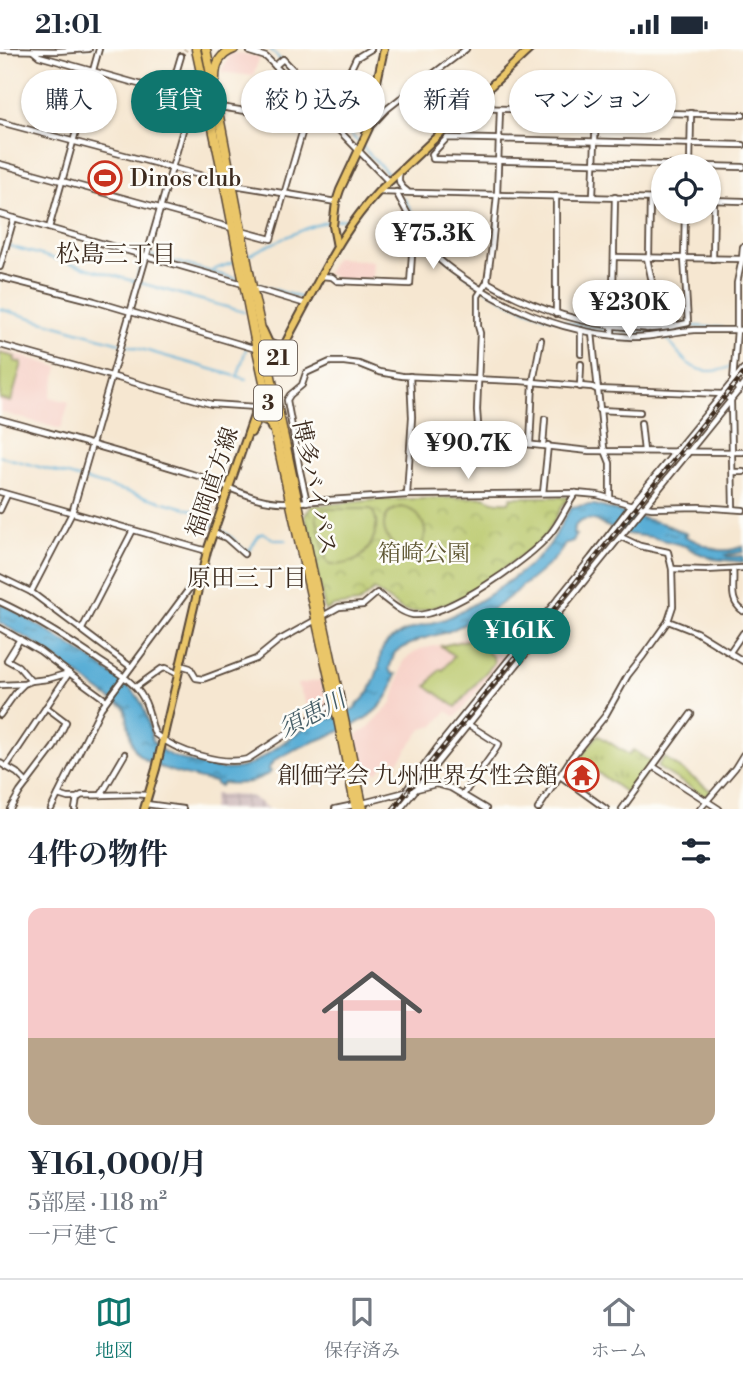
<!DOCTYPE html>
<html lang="ja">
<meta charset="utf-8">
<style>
:root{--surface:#fff;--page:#f6f6f7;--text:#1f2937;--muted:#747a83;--line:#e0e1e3;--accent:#0f766e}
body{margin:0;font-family:"Libre Bodoni","Noto Serif JP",serif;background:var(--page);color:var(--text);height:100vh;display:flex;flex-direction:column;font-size:26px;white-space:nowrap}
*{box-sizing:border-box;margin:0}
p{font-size:23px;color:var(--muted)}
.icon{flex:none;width:38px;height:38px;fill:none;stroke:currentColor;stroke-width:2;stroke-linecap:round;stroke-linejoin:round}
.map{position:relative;height:760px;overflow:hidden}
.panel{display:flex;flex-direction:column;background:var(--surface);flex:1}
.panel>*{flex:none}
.banner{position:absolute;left:21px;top:21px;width:702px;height:63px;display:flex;gap:14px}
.buttons{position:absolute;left:651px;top:105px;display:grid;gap:14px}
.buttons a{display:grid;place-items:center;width:70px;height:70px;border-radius:50%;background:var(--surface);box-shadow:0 2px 5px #0004;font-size:35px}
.price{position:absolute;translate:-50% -60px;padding:0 16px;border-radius:24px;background:#fff;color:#222;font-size:23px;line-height:46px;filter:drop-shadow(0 2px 4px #0008)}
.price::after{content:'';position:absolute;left:50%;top:42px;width:21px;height:16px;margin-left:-10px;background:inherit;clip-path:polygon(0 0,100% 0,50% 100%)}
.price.active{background:var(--accent);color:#fff}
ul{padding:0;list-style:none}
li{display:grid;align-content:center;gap:14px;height:371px;padding:0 28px}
li span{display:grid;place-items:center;height:217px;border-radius:14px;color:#555}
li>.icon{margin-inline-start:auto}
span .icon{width:126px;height:126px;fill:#fffc;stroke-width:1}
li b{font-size:30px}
h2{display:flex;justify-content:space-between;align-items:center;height:84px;padding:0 28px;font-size:30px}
.tag{padding:0 24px;border-radius:32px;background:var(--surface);box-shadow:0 2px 5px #0004;font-size:24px;line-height:63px}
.tag.active{background:var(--accent);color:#fff}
.status{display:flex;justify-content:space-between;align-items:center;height:49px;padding:0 35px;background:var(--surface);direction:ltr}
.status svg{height:19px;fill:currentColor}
.dock{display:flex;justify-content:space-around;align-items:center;height:98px;border-top:2px solid var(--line);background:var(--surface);font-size:19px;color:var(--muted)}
.dock a{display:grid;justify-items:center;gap:4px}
.dock .active{color:var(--accent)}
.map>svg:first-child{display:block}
</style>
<div class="status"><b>21:01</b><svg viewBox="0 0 49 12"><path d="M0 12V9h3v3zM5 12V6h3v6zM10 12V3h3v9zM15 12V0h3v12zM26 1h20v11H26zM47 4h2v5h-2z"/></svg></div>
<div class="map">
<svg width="743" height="760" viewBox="0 0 743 760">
<defs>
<pattern id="industrial-grid" width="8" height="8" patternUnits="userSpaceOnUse" patternTransform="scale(1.75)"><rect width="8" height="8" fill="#d2bfc0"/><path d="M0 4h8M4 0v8" fill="none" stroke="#b5a4a5"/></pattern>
<pattern id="grass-tufts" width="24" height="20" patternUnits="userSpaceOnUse" patternTransform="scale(1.75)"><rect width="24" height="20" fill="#b9c86a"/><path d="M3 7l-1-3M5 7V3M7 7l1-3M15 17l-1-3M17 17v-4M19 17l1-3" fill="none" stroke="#98a357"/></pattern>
<pattern id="park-crowns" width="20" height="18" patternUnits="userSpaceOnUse" patternTransform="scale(1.75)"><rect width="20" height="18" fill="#b9c86a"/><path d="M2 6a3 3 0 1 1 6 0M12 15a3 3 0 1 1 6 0" fill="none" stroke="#98a357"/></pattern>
<pattern id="water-ripples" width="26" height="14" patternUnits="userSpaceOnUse" patternTransform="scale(1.75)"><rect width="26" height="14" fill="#5aaed6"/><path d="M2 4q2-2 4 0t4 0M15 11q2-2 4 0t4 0" fill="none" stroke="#4c8ead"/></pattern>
</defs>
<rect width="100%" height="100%" fill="#fdfcf7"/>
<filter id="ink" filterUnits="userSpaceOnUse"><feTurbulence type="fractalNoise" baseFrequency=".0143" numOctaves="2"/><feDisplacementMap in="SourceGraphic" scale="14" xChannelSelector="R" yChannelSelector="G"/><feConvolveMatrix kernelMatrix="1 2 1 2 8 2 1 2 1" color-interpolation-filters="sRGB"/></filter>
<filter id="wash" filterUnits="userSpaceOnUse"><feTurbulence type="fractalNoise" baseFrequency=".00686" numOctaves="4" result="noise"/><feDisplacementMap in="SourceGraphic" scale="28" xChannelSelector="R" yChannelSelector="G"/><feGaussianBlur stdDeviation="1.57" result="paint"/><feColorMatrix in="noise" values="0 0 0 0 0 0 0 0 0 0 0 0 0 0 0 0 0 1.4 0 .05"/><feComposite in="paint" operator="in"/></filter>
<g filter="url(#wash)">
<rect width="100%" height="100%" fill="#f6e7d1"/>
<g fill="#f7d1c8">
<polygon points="230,4 260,7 253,27 221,23"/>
<polygon points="335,209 373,212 372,232 338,231 333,226 326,225"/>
<polygon points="0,301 59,318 50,348 69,353 61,380 0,363"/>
<polygon points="469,587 504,609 456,668 447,662 434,677 422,680 398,713 390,708 377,724 374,722 370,727 367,726 356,686 367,680 392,654 404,611 420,600 449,594"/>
<polygon points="321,631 327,656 311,665 297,635"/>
</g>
<polygon fill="url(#industrial-grid)" points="214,745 251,747 269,760 212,760"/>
<g fill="url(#grass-tufts)" stroke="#7a7944" stroke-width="2">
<polygon points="598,686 629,706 633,701 654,715 629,746 579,710"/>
<polygon points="664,708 711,742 706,748 657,718"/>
</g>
<path fill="url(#park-crowns)" stroke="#7a7944" stroke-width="2" d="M485,448c7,5 15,6 24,5l2,-5h59l-8,9 -15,28 -14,13 -66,48 -18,8 -33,9 -12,-1 -30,-21 -15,13 -25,3 -9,5 -20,-96 7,-9 65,-6z"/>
<g fill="#b9c86a" stroke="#7a7944" stroke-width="2">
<polygon points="0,304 15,308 14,312 22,314 11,353 0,350"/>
<path d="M401,458c17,2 30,20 21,37 -16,30 -63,-26 -21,-37z"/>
<path d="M323,460h48c12,15 1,40 -13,50 -9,5 -18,6 -28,6l-3,-3 -11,-46z"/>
<polygon points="471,590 493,608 494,614 456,658 427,637 440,620 443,621 454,607 441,597"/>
</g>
<path fill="url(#water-ripples)" stroke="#4a6c7a" stroke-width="2" d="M586,456h9l69,19 23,10 -3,2c23,9 35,21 59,10v6l-17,3 2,2 15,-1v6l-30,-3 -17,-7 -11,-6 -34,-9 -24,-3 -26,-10c-11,-8 -27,-5 -28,10l3,1 -3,6 -8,3c-5,13 -32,34 -44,43v1l-34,26 -40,18 -29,8 -23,12 -6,17 3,5h4c-2,6 -3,14 -7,20 -19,34 -65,41 -97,57 -10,6 -19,7 -24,19l3,1 -1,2c-20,10 -24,12 -47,10l-3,3 -3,-1 -2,-3c-19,-4 -70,-14 -80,-32 -7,-13 -6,-29 -10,-43l-12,-6 -81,-60 -32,-18v-20c34,19 67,39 99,62 11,9 23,16 34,26 9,9 14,25 17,38 1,6 1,11 5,15 7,9 21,14 32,17 66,24 73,-9 124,-36 14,-7 31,-9 44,-17l1,-3c14,-9 18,-23 23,-39 2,-10 0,-16 9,-24 16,-13 34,-16 54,-22 7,-2 13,-6 19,-9 25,-13 74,-45 89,-67 8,-12 13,-26 22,-37z"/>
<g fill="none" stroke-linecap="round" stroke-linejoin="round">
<g stroke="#5aaed6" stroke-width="2">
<polyline points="270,0 390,127"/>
<path d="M404,149c21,40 40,62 77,88"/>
<polyline points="336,171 349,170"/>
<polyline points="9,197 244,263"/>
<path d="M248,206c27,-12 53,-27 82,-34"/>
<polyline points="213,221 237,212"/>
<polyline points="136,232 144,204 240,231"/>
<polyline points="256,235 302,249"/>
<path d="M486,240c37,23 80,35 123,41"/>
<polyline points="0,260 246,330"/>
<polyline points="615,282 653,284 692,277 724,279"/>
<path d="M664,286c15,17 22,36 47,36 8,0 14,-1 22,-6"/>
<polyline points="238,326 246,300"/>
<polyline points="0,407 196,462 214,477"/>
<polyline points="219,480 229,486 243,500 249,502 259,486 263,484 275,491 286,491"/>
</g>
</g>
</g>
<g filter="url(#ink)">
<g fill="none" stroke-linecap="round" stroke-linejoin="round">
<polyline stroke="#d1c1ad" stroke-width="4.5" stroke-dasharray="4.5 2" stroke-linecap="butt" points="181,7 186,0"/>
<defs>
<g id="minor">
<polyline points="0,1 57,2 89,0"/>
<polyline points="250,3 266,8 329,71 389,133"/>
<polyline points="275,17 283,10 334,64"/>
<polyline points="490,40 486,46 486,52 492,58"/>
<polyline points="170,44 181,7"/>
<polyline points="327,55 347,28 356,9 371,0"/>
<polyline points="226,59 306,71 330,73"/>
<polyline points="468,59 743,66"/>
<polyline points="500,60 497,146 492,197 487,233 478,247 478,277 480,284 477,361 479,390 589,402 743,403"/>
<polyline points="0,73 226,133"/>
<polyline points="370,78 387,60 401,49 421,36 433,25 466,0"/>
<polyline points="743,96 447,89 432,105 433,110 743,118"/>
<polyline points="0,115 232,179"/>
<polyline points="690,117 691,64"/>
<path d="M400,123c-3,10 0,14 7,19"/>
<polyline points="234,136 336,153"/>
<polyline points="378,143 663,150"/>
<path d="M396,143c12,22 23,45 40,64 8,9 19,16 29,23 50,34 105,55 166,58 22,1 42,-6 64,-7 16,0 32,0 48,0"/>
<polyline points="556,147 556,265"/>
<polyline points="593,148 596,62"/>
<polyline points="709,151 743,152"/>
<polyline points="0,165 243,235"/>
<polyline points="49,179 99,0"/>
<polyline points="241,182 271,190 311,53"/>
<polyline points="615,208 742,210"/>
<polyline points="649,208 650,150"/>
<polyline points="647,209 652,233 647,280"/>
<polyline points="713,210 714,151"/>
<polyline points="0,218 14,169"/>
<polyline points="321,227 332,228 337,232 410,235 414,176"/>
<polyline points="0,228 94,252 256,300"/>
<path d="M487,233c44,25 90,42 140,45 11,1 23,3 34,1 9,-1 18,-3 27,-5l-4,-65 1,-46"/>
<polyline points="253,239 306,255"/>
<polyline points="592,284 604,399 610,414 610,449"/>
<polyline points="612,286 615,148"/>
<polyline points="0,296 211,355 256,358"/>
<polyline points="581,305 581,281"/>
<polyline points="580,338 581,315"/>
<polyline points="739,342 733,332 737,281 737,234 742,210 743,198"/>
<polyline points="731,352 733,460"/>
<polyline points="599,361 640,363"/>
<path d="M0,370c64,18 128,35 192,55 33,9 61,30 97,28"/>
<polyline points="641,374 644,402"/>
<polyline points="530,395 533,333 541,291"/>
<polyline points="543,396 545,370"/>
<polyline points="733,423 743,423"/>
<polyline points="0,443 207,502"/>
<polyline points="543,444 548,396"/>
<polyline points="407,446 412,368 410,327"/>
<polyline points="298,453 407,446 576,444 598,446 632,456 652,459 699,458 743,461"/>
<polyline points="307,453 300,422 287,351 290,346 302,336 306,324 330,313 344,313 359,315 379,323 402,327 520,332 592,338 596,340 723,345 731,351"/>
<polyline points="0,461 7,446"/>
<polyline points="214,484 226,489 244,505"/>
<polyline points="672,520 706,521 743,519"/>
<path d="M733,520c2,17 -5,31 10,42"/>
<polyline points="0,528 31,543 131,618"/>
<polyline points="31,543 72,464 192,50 39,7 33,2"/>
<path d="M0,553c33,15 64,35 94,55 17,12 39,22 49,41 7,11 7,25 12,36 21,17 67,32 93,25l80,-52"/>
<polyline points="668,572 696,583 743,612"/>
<polyline points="0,579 40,602 69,624 6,718"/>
<polyline points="82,580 133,481"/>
<polyline points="20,590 7,611 18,617 31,632"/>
<polyline points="730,603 743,584"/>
<path d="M180,616l10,3 6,10 7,1 53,-20 22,-18 61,-34 24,-2 14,-12c10,7 23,20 36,22 33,3 117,-56 137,-81 11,-13 16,-28 26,-41"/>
<polyline points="0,636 23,635"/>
<polyline points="136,638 161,620 166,619 178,625"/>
<polyline points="0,666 17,642 24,635 31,632 48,630 69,624 106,651"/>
<polyline points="0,714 17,724 27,734"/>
<polyline points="654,718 719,760"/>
<polyline points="560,727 606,760"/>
<polyline points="405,743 437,699 591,509 630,458 743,320"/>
<polyline points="58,746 68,749 77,749"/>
<polyline points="101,746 125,705"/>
<path d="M463,746c12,-18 25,-33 36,-51l-33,-21"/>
<polyline points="363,754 436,735 451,739 486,760"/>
<polyline points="146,755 183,760"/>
<polyline points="10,760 20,743 54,698 66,673 46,658"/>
<polyline points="51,760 101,659 200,525"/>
<path d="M75,760l2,-11 5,-3c22,1 44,-2 66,0"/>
<polyline points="335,760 354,756"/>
<polyline points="400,760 743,336"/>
<polyline points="538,760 572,708 605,667 628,626 643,607 668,572 673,557 672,520 668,503 640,497 621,488"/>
<polyline points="622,760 691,665"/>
<polyline points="700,760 735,719 743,706"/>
</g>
<g id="major">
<polyline points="337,198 333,177 336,153 340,141 369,79 371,61 384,0"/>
<polyline points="263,281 269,294 278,298 284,296"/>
<path d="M270,325c14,-29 29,-58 45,-87 19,-36 35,-65 63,-95l152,-143"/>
<polyline points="251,384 257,373 261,371 269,374 271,379"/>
<polyline points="144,760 156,720 207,502 265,335"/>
</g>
<g id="highway">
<polyline points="196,0 220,112 257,301 336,660 356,760"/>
<polyline points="206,0 252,238 363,760"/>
<path d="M215,30c0,-15 5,-25 19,-30"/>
</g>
</defs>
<use href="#minor" stroke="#574639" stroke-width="8"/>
<use href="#major" stroke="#574639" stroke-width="10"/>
<use href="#highway" stroke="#574639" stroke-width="11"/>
<use href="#minor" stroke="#fff" stroke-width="4.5"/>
<use href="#major" stroke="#eac669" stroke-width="6"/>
<use href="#highway" stroke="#eac669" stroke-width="8"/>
<defs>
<polyline id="rail" points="393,760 743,325"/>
</defs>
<use href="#rail" stroke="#3b2a1e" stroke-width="4.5"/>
<use href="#rail" stroke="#fdfcf7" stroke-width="2" stroke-dasharray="5" stroke-linecap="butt"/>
</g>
</g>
<defs>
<symbol id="stadium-ring" viewBox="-11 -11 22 22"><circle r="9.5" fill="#fdfcf7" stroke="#c8321e" stroke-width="1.5"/><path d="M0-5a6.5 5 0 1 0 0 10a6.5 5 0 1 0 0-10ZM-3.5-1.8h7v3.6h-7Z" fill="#c8321e"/></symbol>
<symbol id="temple-ring" viewBox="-11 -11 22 22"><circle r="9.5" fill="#fdfcf7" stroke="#c8321e" stroke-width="1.5"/><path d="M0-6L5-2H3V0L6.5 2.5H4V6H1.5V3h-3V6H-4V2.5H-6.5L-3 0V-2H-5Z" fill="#c8321e"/></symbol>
</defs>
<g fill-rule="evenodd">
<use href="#stadium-ring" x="86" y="110" width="38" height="38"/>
<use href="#temple-ring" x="563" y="707" width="38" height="38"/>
</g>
<g text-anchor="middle" stroke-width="5" stroke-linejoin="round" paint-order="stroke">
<g fill="#fdfcf7" stroke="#75695f" stroke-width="2">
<rect x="259" y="291.5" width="38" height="35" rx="5"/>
<rect x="254" y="336.5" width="28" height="35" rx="5"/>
</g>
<g font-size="21" font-weight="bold" fill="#3b2a1e">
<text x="278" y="316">21</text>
<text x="268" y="361">3</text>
</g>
<g font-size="23" fill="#3b2a1e" stroke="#fdfcf7" text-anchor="start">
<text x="130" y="137">Dinos club</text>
<text x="558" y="734" text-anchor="end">創価学会 九州世界女性会館</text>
</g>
<g font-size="23" fill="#3b2a1e" stroke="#fdfcf7">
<text transform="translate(212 433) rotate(-71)" y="8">福岡直方線</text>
<text transform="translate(315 438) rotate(78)" y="8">博多バイパス</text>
</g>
<g font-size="23" fill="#615935" stroke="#fdfcf7">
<text x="424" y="512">箱崎公園</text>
</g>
<g font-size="24" fill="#3b2a1e" stroke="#fdfcf7">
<text x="116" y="213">松島三丁目</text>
<text x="247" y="537">原田三丁目</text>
</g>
<g font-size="24" font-style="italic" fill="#475f68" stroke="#fdfcf7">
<text transform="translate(312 665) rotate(-28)" y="8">須恵川</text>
</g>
</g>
</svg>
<div class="buttons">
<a><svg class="icon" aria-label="locate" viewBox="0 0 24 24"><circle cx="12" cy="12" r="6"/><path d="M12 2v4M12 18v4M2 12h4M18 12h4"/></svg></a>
</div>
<b class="price" style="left:433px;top:222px">¥75.3K</b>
<b class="price" style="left:629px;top:291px">¥230K</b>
<b class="price" style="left:468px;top:432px">¥90.7K</b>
<b class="price active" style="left:519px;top:619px">¥161K</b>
<div class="banner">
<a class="tag">購入</a>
<a class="tag active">賃貸</a>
<a class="tag">絞り込み</a>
<a class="tag">新着</a>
<a class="tag">マンション</a>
</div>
</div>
<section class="panel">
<h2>4件の物件<svg class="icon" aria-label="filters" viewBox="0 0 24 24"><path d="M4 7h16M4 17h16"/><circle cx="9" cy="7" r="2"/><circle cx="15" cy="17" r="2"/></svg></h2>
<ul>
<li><span style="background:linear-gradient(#f6c9c9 60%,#b9a48a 0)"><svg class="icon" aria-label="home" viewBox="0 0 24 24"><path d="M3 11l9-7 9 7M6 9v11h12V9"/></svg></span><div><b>¥161,000/月</b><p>5部屋 · 118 m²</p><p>一戸建て</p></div></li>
</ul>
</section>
<nav class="dock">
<a class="active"><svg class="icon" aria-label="map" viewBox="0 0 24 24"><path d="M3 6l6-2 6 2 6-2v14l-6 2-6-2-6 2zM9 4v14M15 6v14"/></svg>地図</a>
<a><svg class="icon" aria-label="saved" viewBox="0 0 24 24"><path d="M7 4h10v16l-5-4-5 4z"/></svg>保存済み</a>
<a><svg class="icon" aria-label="home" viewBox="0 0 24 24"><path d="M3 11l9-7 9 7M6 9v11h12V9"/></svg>ホーム</a>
</nav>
